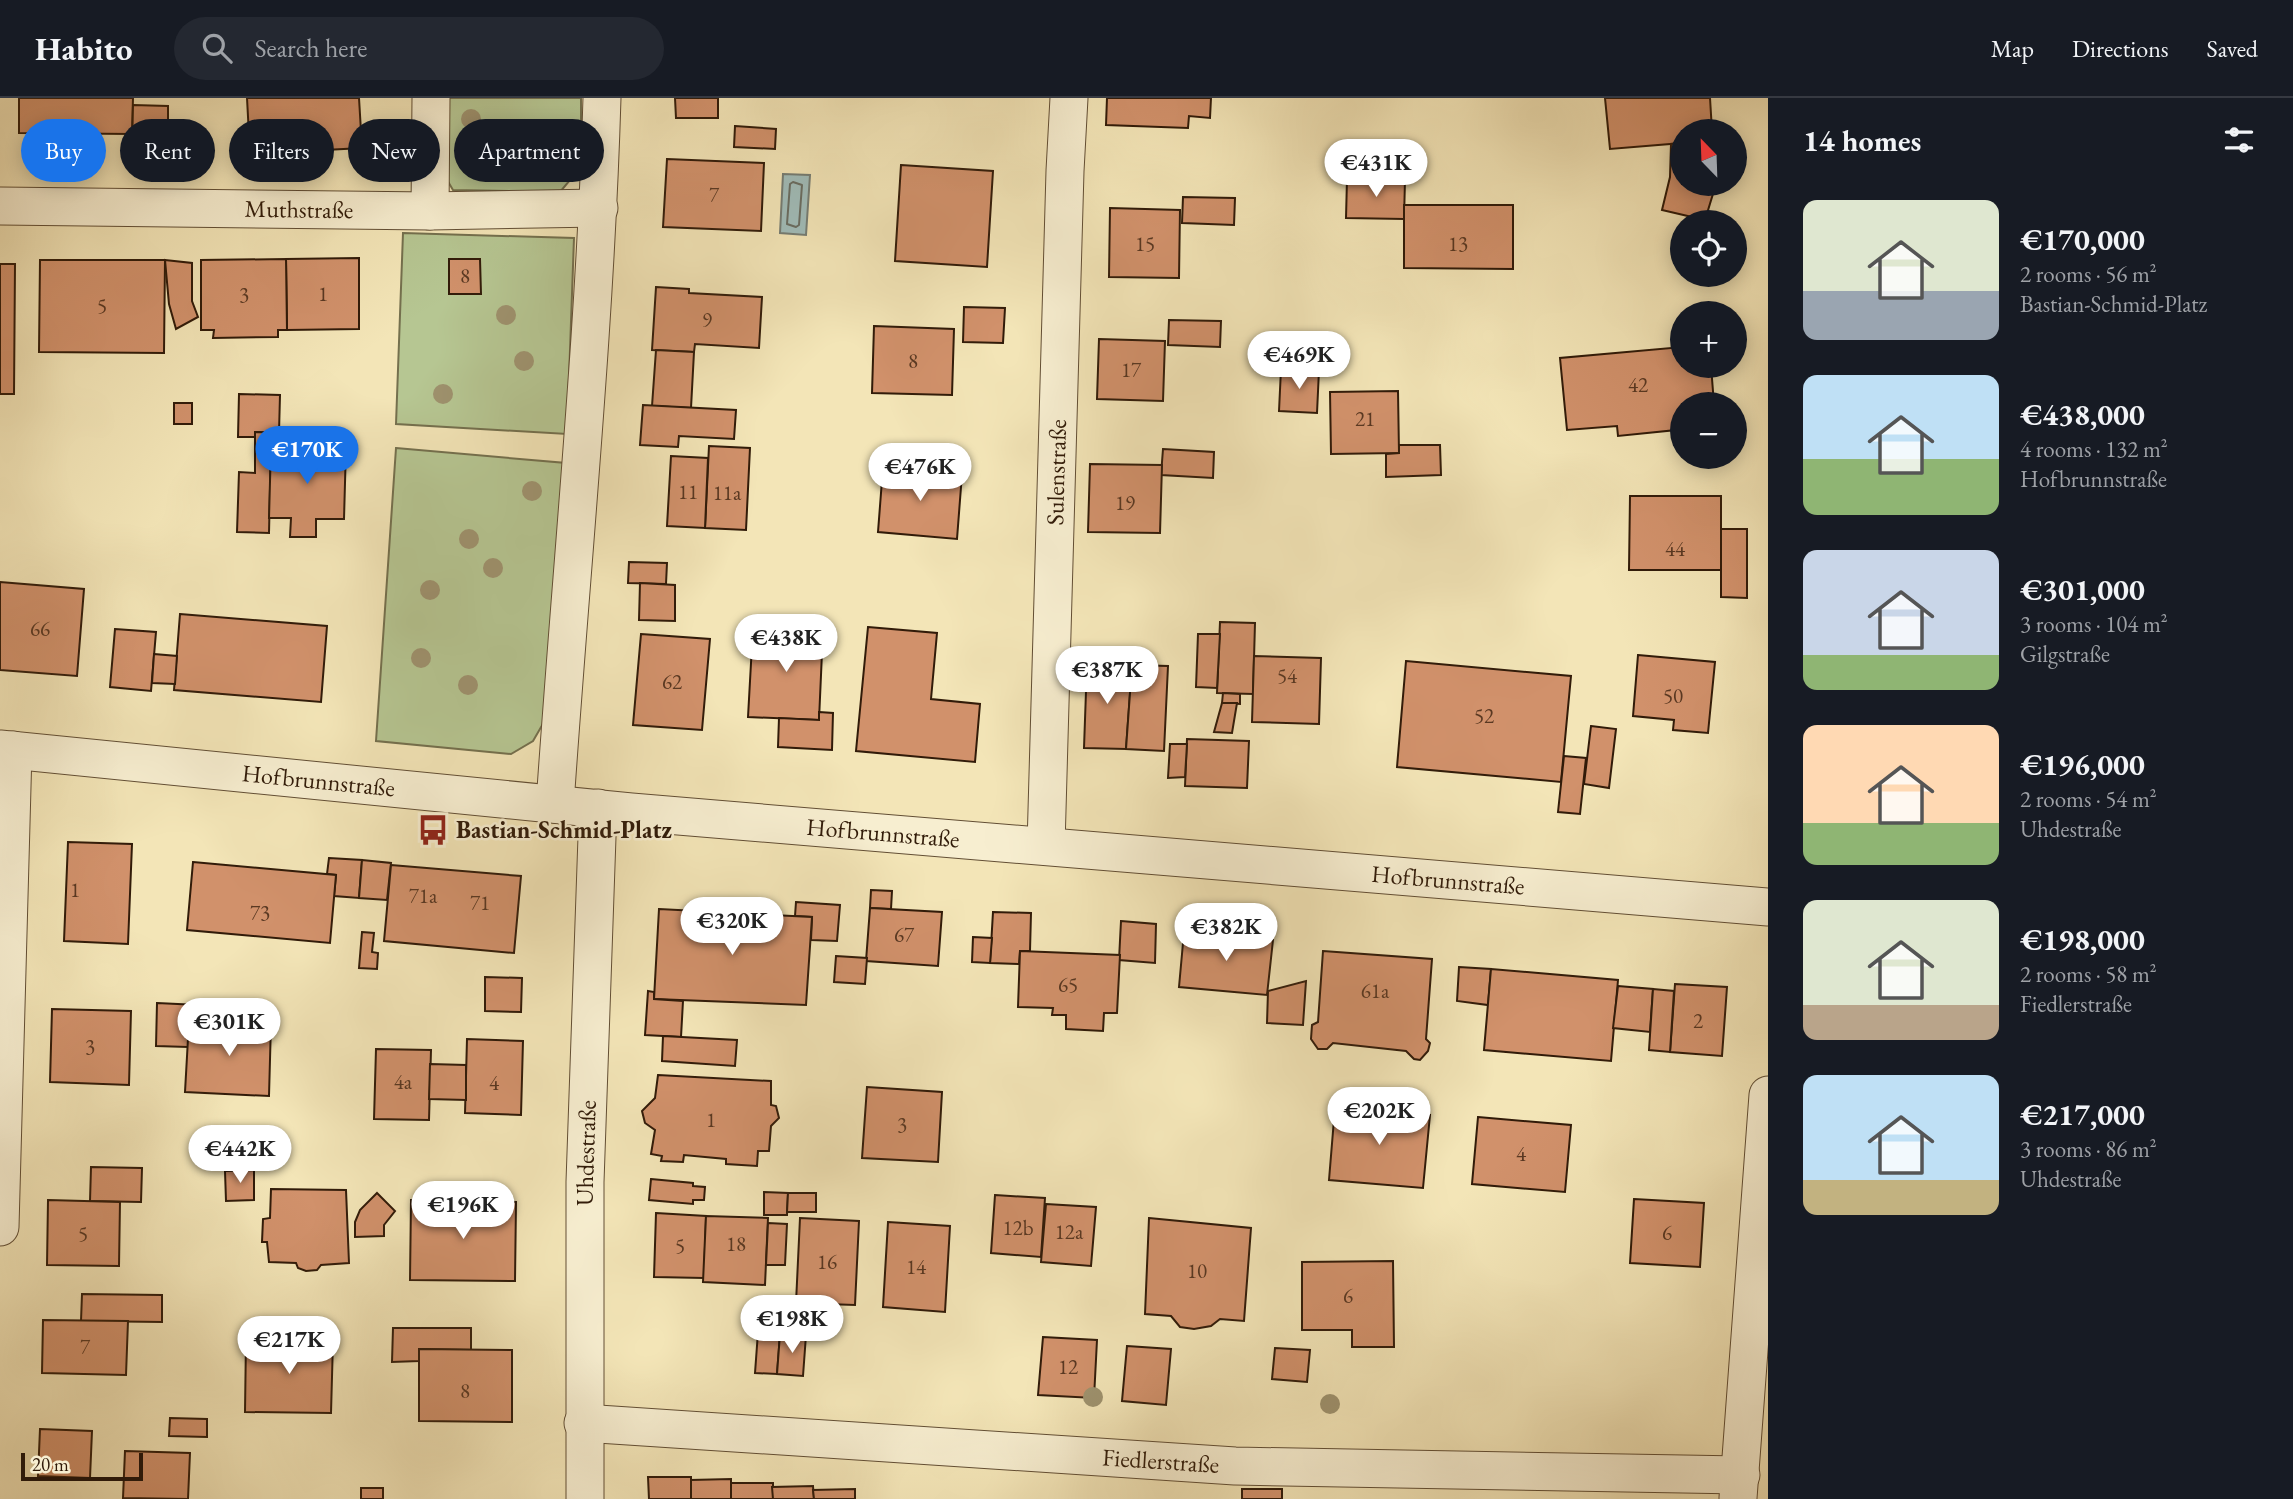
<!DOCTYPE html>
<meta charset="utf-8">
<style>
:root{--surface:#171b24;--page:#242831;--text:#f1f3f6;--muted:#9ea1a6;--line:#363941;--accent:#1a73e8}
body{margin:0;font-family:"EB Garamond",serif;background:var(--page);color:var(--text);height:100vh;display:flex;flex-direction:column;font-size:26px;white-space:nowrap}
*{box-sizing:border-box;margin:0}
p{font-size:23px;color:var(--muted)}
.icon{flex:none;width:38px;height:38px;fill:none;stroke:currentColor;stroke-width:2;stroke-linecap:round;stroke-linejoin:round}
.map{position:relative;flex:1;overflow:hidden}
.details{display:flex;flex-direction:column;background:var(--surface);width:525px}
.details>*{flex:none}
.guide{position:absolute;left:21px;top:21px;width:665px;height:63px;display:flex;gap:14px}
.needle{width:46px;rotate:337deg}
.tools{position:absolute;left:1670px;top:21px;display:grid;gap:14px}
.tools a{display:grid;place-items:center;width:77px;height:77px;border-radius:50%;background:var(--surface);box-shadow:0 4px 18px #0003;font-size:35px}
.scale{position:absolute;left:21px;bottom:18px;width:122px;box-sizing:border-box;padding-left:7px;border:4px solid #311b09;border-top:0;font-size:19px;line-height:24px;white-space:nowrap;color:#311b09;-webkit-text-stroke:5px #f7eed0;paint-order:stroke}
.price{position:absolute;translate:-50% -60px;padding:0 16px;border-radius:24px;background:#fff;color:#222;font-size:23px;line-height:46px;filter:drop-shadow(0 2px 4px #0008)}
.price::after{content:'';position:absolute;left:50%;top:42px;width:21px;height:16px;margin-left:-10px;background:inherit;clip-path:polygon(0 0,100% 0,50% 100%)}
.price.selected{background:var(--accent);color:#fff}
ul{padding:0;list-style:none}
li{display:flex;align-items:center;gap:21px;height:175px;padding:0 35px}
li span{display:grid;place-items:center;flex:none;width:196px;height:140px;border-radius:14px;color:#555}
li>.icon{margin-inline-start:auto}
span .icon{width:84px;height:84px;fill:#fffc;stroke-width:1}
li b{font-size:30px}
h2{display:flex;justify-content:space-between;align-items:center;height:84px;padding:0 35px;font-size:30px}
.chip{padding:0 24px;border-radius:32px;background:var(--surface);box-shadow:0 4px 18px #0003;font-size:24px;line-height:63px}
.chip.selected{background:var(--accent);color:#fff}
header{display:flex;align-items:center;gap:42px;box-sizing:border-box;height:98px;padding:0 35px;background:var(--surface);border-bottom:2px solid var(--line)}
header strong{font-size:33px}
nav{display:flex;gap:38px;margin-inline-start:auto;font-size:24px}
.search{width:490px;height:63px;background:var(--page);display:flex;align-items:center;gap:18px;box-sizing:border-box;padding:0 24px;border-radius:38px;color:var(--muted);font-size:26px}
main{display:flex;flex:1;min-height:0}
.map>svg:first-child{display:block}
</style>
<header>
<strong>Habito</strong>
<div class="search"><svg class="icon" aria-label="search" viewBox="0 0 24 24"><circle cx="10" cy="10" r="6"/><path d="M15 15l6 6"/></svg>Search here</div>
<nav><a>Map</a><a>Directions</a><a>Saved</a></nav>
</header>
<main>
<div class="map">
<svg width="1768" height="1401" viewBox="0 0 1768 1401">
<rect width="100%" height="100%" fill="#f3e5b7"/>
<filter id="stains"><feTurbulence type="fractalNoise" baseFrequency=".00286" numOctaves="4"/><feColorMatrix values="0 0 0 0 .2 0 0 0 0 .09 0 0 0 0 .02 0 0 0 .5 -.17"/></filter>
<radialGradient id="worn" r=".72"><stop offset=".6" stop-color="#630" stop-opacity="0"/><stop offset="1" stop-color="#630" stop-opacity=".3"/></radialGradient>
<g fill="#b6c692" stroke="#74704e" stroke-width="2">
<polygon points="444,0 581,0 581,69 560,94 453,92 443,75"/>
<polygon points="403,135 574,140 567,336 396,326"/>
<polygon points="396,350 566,365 544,624 533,643 511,656 376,643"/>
</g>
<polygon fill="#a0bcb9" stroke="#747c73" stroke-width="2" points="783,76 810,77 806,137 780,135"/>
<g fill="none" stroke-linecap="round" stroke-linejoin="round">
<polygon stroke="#686c61" stroke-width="2" points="793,84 802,87 799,127 796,129 787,126 790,86"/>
</g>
<g fill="#d1916b" stroke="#311b09" stroke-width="2">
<polygon points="19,0 133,0 132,36 19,35"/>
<polygon points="247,0 359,0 362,50 250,56"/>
<polygon points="675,0 718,0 718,20 676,20"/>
<polygon points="1107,0 1211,0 1210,20 1189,18 1188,30 1106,27"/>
<polygon points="1605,0 1710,0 1712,33 1682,33 1682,45 1610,51"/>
<polygon points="133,7 168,8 168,52 132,52"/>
<polygon points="735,28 776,31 775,51 734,49"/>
<polygon points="1682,45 1682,86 1716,86 1705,122 1662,112 1670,79 1671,46"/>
<polygon points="667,61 764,65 761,133 663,129"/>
<polygon points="901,67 993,73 987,169 895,163"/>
<polygon points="1347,81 1405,82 1404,121 1346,120"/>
<polygon points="1183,99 1235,100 1234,127 1182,125"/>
<polygon points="1404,107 1513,107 1513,171 1404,170"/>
<polygon points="1110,110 1180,112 1179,180 1109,179"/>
<polygon points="359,160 359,231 287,232 286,161"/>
<polygon points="286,161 287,232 278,232 278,239 213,240 214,232 201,232 201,162"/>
<polygon points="449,161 480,161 481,196 449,196"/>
<polygon points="40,162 165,162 164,255 39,254"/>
<polygon points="165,162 192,165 192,203 198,219 176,231 169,206"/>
<polygon points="0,166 15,166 14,296 0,296"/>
<polygon points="656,189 689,191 689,195 762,199 759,250 695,246 694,254 652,252"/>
<polygon points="964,209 1005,210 1003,245 963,244"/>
<polygon points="1169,222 1221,223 1220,249 1168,247"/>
<polygon points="874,228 954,231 952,297 872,295"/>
<polygon points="1099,241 1165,243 1163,303 1097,301"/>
<polygon points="1682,249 1682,268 1711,268 1714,306 1682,306 1682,321 1675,322 1676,332 1618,338 1617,328 1567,332 1560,260"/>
<polygon points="656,252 694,254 691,310 652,308"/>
<polygon points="1281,271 1319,272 1317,315 1279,313"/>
<polygon points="1398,293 1399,355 1331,356 1330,294"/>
<polygon points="239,296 280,297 279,335 255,334 255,339 238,339"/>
<rect x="174" y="305" width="18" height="21"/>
<polygon points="643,307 736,312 734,341 679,338 678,349 640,347"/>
<polygon points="255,334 331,336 331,348 271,347 269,435 237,434 239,374 255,375"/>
<polygon points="271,347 346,349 344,421 316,421 316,439 290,439 291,420 269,420"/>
<polygon points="1399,347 1440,347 1441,377 1386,379 1386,356 1399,355"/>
<polygon points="709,348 750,350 746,432 705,430"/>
<polygon points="1163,351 1214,354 1213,380 1161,377"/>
<polygon points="671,358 708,360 705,430 667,428"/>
<polygon points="1090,366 1162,367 1160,435 1088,434"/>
<polygon points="883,369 962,376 957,441 878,434"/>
<polygon points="1630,398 1721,398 1721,472 1629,472"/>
<polygon points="1721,431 1747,431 1747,500 1721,499"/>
<polygon points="629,464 667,465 666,486 628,485"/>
<polygon points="0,484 84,491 77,578 0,572"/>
<polygon points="640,485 675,487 675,523 639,522"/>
<polygon points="180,516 327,528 321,604 174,592"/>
<polygon points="1220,524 1255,525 1253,596 1217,595"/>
<polygon points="753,529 823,532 819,622 748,619"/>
<polygon points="868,529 937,535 931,601 980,606 975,664 856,653"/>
<polygon points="115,531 156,534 151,593 110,589"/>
<polygon points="641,536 710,541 702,632 633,627"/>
<polygon points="1198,536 1220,536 1217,590 1196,589"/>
<polygon points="154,556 177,558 175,586 152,585"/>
<polygon points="1638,557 1715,564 1708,635 1673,632 1674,622 1633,618"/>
<polygon points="1254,558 1321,560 1319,626 1252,624"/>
<polygon points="1406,563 1571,578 1561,684 1397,669"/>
<polygon points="1087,565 1132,567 1126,651 1084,650"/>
<polygon points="1132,567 1168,568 1164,653 1126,651"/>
<polygon points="1223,595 1240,596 1240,606 1222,605"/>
<polygon points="1222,605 1237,605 1232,635 1214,634"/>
<polygon points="819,614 833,615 832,652 778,649 779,620 819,622"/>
<polygon points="1591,628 1616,631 1609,690 1584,686"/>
<polygon points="1187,641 1249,643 1247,690 1185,688"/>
<polygon points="1170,646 1187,646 1185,679 1168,680"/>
<polygon points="1564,658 1586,660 1580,716 1558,714"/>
<polygon points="68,744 132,746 128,846 64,843"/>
<polygon points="329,760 362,762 359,800 334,798 336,777 327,776"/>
<polygon points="362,762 391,765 387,802 359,800"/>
<polygon points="193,764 336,777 330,845 187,832"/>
<polygon points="391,767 521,778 514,855 384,843"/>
<polygon points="871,792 892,793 891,811 870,810"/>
<polygon points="796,804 840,807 837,843 811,842 812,819 795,818"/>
<polygon points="870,810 942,814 938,868 866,863"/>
<polygon points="659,811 812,819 806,907 654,901"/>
<polygon points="993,814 1031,815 1030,853 1020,853 1019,866 990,865"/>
<polygon points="1121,823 1156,826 1155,865 1119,862"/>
<polygon points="362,834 374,835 372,854 378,855 377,871 359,870"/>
<polygon points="1184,834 1273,842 1267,897 1179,889"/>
<polygon points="973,839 992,840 990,865 972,864"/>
<polygon points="1020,853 1120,857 1117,915 1104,915 1103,933 1066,931 1066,917 1052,917 1053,910 1018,909"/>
<polygon points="1323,853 1432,861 1426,941 1430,945 1428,953 1420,962 1414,961 1406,953 1333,945 1327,951 1318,951 1311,941 1312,927 1318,924"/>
<polygon points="836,858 867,860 865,886 834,884"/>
<polygon points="1459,869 1491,871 1488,907 1457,903"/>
<polygon points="1491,871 1618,882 1611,963 1484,952"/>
<polygon points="485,879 522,880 521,914 485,913"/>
<polygon points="1306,883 1303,927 1267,925 1268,893"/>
<polygon points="1675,886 1727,889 1722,958 1670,954"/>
<polygon points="1618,888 1653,891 1650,934 1613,930"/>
<polygon points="1653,891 1674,893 1670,954 1649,952"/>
<polygon points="648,893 654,894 654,901 683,903 681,939 645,937"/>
<polygon points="157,905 198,907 198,923 189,923 188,949 156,948"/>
<polygon points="52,911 131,913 129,987 50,984"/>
<polygon points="189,923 271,925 269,998 185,994"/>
<polygon points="663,938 737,942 735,968 662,963"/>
<polygon points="467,941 523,943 521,1017 465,1015"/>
<polygon points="376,951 431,952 429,1022 374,1021"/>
<polygon points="430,966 466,967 466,1002 429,1001"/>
<polygon points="658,977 771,983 771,1007 776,1008 779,1020 771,1028 769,1053 758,1053 757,1068 726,1066 726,1061 684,1057 683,1064 661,1063 662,1058 651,1056 655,1032 645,1025 642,1013 655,1000"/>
<polygon points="867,989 942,994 938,1064 862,1060"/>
<polygon points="1335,1009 1430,1017 1423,1090 1329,1082"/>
<polygon points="1478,1019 1571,1027 1565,1094 1472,1086"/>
<polygon points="91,1069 142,1070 141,1104 90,1103"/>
<polygon points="254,1072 254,1102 226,1103 225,1073"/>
<polygon points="651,1081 693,1085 693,1088 705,1089 704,1102 693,1102 693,1106 649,1102"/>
<polygon points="271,1091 346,1092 349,1165 321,1167 317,1172 306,1173 298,1170 296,1165 269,1164 267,1144 262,1144 263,1121 270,1120"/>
<polygon points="764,1094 788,1095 787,1117 764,1117"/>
<polygon points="377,1095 395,1113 384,1127 384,1138 355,1139 355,1124 360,1112"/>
<polygon points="788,1095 816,1095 816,1114 787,1114"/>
<polygon points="995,1097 1045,1100 1041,1159 991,1155"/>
<polygon points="1634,1101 1704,1105 1700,1169 1630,1165"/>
<polygon points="48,1102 120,1104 119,1168 47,1167"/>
<polygon points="411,1102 516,1104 515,1183 410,1182"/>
<polygon points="1046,1106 1096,1109 1091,1168 1041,1164"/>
<polygon points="656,1115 706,1118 704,1180 654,1179"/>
<polygon points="706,1118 768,1120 765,1187 703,1184"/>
<polygon points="800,1120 859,1123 855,1207 796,1205"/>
<polygon points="1149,1120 1251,1130 1244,1223 1220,1221 1211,1228 1194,1231 1180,1229 1171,1218 1145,1216"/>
<polygon points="888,1124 950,1128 945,1214 883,1209"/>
<polygon points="768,1125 787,1126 785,1167 766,1167"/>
<polygon points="1393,1163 1394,1249 1352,1249 1352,1232 1302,1232 1302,1164"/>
<polygon points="82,1196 162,1197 162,1224 81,1223"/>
<polygon points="43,1222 128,1223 126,1277 42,1275"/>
<polygon points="393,1230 471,1230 471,1252 419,1251 419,1263 392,1264"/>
<polygon points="758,1234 780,1236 777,1276 755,1275"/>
<polygon points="780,1236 806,1237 803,1278 777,1276"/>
<polygon points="1043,1239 1097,1242 1094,1300 1038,1297"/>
<polygon points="246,1241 333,1243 331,1315 245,1314"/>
<polygon points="1127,1248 1171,1251 1166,1307 1122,1303"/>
<polygon points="1275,1250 1310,1252 1307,1284 1272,1281"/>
<polygon points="419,1251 512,1252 512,1324 419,1323"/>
<polygon points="170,1320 207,1321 207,1339 169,1338"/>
<polygon points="40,1331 92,1333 90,1380 38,1378"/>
<polygon points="125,1353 190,1355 188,1401 123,1400"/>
<polygon points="648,1379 691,1379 691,1401 649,1401"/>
<polygon points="731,1381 731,1401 691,1401 691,1382"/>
<rect x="731" y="1385" width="42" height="16"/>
<polygon points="813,1388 814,1401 773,1401 772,1389"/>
<rect x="361" y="1390" width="22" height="11"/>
<polygon points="855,1391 855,1401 814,1401 813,1392"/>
<rect x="1242" y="1391" width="40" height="10"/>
</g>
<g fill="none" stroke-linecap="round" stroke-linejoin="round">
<defs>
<g id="minor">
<path id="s1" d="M0,108l430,5 169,-3"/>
<polyline points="430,113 431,0"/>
<path id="s2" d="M0,651l631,63 1137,95"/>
<path d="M555,706c16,-235 40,-470 47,-706"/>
<path id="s3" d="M1046,748l19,-675 4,-73"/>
<polyline points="0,1129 13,652"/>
<path id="s4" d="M583,1325l652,43 506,9"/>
<polyline points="1738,1400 1768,997"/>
<path id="s5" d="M585,1401v-317l13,-374"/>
</g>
</defs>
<use href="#minor" stroke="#624e34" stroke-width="39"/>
<use href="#minor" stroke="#f7eed0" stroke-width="37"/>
</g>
<g fill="#9e926e">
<circle cx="471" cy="21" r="10"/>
<circle cx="515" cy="43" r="10"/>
<circle cx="506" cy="217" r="10"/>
<circle cx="524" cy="263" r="10"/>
<circle cx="443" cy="296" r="10"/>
<circle cx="532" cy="393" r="10"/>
<circle cx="469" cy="441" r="10"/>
<circle cx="493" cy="470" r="10"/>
<circle cx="430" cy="492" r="10"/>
<circle cx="421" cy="560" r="10"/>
<circle cx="468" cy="587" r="10"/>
<circle cx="1093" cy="1299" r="10"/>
<circle cx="1330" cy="1306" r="10"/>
</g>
<defs>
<symbol id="bus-bare" viewBox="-9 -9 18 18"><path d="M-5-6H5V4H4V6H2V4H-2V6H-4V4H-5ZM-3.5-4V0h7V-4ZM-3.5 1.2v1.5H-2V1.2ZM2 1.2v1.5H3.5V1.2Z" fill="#8f2418" stroke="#f7eed0" stroke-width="2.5" paint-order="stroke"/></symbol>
</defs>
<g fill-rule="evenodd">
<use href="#bus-bare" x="411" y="710" width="44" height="44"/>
</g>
<g text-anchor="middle" stroke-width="5" stroke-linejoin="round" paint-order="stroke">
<g font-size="21" fill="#593822">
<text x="714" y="104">7</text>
<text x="1145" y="153">15</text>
<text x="1458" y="153">13</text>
<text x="465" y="185">8</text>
<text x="323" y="203">1</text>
<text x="244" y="204">3</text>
<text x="102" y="215">5</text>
<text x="707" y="229">9</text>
<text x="913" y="270">8</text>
<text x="1131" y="279">17</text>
<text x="1638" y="294">42</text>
<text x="1365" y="328">21</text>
<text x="688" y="401">11</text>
<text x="727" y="402">11a</text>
<text x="1125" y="412">19</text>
<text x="1675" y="458">44</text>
<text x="40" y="538">66</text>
<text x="1287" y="585">54</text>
<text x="672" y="591">62</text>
<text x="1673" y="605">50</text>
<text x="1484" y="625">52</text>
<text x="75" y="799">1</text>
<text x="423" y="805">71a</text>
<text x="480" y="812">71</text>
<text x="260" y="822">73</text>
<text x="904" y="844">67</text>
<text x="1068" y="894">65</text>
<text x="1375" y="900">61a</text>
<text x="1698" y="930">2</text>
<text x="90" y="956">3</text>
<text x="403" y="991">4a</text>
<text x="494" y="992">4</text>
<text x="711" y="1029">1</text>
<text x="902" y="1034">3</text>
<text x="1521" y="1063">4</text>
<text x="1018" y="1137">12b</text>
<text x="1069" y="1141">12a</text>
<text x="1667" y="1142">6</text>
<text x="83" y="1143">5</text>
<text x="736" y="1153">18</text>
<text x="680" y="1155">5</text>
<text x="827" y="1171">16</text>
<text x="916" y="1176">14</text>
<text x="1197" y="1180">10</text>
<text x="1348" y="1205">6</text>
<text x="85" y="1256">7</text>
<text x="1068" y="1276">12</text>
<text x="465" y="1300">8</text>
</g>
<g font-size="24" fill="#311b09" stroke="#f7eed0">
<text dy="8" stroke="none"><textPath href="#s1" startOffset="299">Muthstraße</textPath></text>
<text dy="8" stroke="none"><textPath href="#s3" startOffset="374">Sulenstraße</textPath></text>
<text dy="8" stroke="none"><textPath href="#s2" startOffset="320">Hofbrunnstraße</textPath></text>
<text dy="8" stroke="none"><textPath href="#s2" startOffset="887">Hofbrunnstraße</textPath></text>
<text dy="8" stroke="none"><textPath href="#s2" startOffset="1454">Hofbrunnstraße</textPath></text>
<text dy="8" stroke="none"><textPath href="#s5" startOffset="346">Uhdestraße</textPath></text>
<text dy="8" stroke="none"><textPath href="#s4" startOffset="579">Fiedlerstraße</textPath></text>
</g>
<g font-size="24" font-weight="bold" fill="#311b09" stroke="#f7eed0" text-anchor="start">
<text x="456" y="740">Bastian-Schmid-Platz</text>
</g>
</g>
<rect width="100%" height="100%" filter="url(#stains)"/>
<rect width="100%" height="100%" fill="url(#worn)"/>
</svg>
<div class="tools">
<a><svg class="needle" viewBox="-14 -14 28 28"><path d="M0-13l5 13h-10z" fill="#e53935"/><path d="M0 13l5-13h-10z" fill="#9ea1a6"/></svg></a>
<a><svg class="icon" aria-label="locate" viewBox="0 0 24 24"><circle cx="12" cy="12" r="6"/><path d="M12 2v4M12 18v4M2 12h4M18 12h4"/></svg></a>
<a>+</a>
<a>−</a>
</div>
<div class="scale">20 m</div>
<b class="price" style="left:1376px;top:101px">€431K</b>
<b class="price" style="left:1299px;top:293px">€469K</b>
<b class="price selected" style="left:307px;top:388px">€170K</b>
<b class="price" style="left:920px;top:405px">€476K</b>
<b class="price" style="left:786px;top:576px">€438K</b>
<b class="price" style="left:1107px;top:608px">€387K</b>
<b class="price" style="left:732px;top:859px">€320K</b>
<b class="price" style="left:1226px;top:865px">€382K</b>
<b class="price" style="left:229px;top:960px">€301K</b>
<b class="price" style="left:1379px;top:1049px">€202K</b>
<b class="price" style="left:240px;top:1087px">€442K</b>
<b class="price" style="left:463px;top:1143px">€196K</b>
<b class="price" style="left:792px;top:1257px">€198K</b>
<b class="price" style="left:289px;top:1278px">€217K</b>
<div class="guide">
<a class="chip selected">Buy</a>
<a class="chip">Rent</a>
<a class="chip">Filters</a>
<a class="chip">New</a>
<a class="chip">Apartment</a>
</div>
</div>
<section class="details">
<h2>14 homes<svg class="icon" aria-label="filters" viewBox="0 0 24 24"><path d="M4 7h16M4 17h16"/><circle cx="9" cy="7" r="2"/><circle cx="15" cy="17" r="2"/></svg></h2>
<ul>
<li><span style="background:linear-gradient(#dfe7d0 65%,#9aa5b1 0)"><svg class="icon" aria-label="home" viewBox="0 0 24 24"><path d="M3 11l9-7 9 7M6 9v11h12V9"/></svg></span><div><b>€170,000</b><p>2 rooms · 56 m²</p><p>Bastian-Schmid-Platz</p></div></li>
<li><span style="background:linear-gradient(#bfe0f5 60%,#8fb573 0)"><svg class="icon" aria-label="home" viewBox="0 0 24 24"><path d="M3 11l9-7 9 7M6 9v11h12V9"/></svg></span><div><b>€438,000</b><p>4 rooms · 132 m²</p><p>Hofbrunnstraße</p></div></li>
<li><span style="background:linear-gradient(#c9d6e8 75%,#8fb573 0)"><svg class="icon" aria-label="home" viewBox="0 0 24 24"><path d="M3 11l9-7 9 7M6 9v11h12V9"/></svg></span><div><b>€301,000</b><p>3 rooms · 104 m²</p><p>Gilgstraße</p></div></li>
<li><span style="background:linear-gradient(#ffd9b3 70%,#8fb573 0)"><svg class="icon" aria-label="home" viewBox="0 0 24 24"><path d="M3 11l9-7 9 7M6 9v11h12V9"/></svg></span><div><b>€196,000</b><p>2 rooms · 54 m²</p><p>Uhdestraße</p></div></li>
<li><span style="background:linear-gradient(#dfe7d0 75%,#b9a48a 0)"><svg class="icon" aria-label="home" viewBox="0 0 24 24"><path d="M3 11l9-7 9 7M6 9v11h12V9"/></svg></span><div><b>€198,000</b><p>2 rooms · 58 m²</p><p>Fiedlerstraße</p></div></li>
<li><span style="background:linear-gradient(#bfe0f5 75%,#c2b280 0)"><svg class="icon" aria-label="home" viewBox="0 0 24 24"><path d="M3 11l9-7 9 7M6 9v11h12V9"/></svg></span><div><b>€217,000</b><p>3 rooms · 86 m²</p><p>Uhdestraße</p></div></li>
</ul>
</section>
</main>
